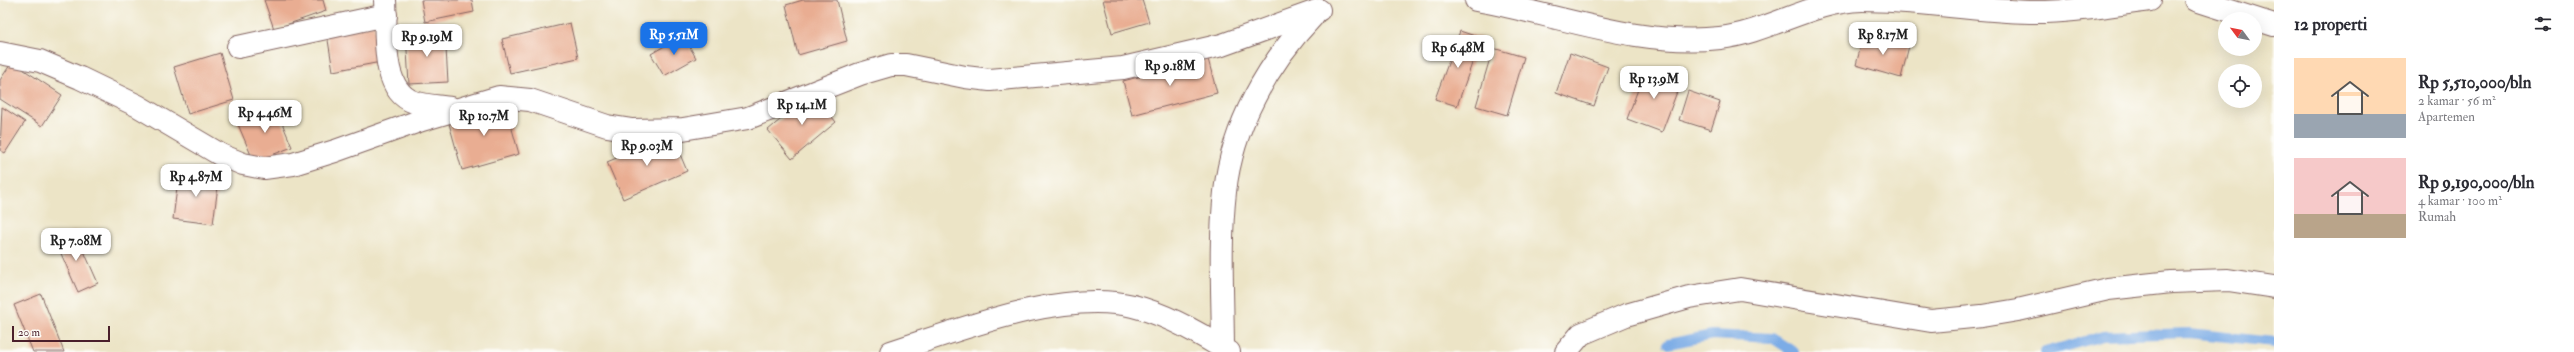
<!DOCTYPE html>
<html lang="id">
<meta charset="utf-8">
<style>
:root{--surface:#fff;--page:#f7f7f7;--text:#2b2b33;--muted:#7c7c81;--accent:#1a73e8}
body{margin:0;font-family:"IM FELL Double Pica",serif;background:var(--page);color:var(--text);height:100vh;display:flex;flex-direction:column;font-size:15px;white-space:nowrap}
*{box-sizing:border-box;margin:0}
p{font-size:13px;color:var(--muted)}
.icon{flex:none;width:22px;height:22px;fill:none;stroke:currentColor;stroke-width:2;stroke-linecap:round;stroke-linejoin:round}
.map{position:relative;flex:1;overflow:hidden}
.details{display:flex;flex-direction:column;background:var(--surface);width:300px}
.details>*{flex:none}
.needle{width:26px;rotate:302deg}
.controls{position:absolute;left:2218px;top:12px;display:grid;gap:8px}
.controls a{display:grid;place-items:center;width:44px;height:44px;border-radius:50%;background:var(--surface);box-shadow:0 4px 16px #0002;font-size:20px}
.scale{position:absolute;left:12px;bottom:10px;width:98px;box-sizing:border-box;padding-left:4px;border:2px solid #4a1f2b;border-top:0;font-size:11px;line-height:14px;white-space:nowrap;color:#4a1f2b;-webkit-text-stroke:3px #fdfcf7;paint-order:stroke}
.price{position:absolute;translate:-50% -34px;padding:0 9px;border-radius:8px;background:#fff;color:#222;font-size:13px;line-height:26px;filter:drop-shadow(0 1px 2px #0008)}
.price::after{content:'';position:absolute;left:50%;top:24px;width:12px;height:9px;margin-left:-6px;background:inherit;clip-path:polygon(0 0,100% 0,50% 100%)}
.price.current{background:var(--accent);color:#fff}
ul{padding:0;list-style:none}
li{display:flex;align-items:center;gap:12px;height:100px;padding:0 20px}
li span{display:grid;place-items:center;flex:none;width:112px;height:80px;border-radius:0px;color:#555}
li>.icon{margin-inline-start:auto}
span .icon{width:48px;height:48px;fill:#fffc;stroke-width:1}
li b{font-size:17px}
h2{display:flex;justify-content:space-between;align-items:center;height:48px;padding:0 20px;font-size:17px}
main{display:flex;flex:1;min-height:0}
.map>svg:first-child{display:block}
</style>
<main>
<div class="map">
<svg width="2274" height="352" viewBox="0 0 2274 352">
<rect width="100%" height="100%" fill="#fdfcf7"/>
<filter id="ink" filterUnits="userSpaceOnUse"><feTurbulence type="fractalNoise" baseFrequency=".025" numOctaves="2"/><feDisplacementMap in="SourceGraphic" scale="8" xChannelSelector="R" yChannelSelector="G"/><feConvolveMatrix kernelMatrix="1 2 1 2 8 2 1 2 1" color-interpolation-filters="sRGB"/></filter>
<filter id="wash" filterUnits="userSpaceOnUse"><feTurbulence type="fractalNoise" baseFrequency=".012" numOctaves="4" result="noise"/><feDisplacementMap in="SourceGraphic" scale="16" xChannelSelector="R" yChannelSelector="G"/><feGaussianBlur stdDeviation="0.9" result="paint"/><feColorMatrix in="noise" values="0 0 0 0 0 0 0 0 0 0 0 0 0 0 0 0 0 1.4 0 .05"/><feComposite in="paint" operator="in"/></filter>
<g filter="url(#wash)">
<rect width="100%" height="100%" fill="#ece4c6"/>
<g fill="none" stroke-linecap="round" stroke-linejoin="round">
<g stroke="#7bace6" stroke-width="10">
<polyline points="1668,344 1712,335 1772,338 1794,352"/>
<polyline points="2045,352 2103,336 2189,333 2274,342"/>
</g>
</g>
<g id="blocks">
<g fill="#e9ad92">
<polygon points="264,0 323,0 326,11 274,29"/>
<polygon points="421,0 472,0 474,12 425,22"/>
<polygon points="803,0 837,0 847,41 798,55 786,5"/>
<polygon points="1103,0 1142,0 1149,22 1112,33"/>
<polygon points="570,23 578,58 510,73 502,39"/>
<polygon points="374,25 381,62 333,71 327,34"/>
<polygon points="1460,31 1481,38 1457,106 1435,99"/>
<polygon points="445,32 448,82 409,84 406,34"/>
<polygon points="1864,34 1909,46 1901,78 1856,65"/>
<polygon points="683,35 696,58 664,76 651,54"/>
<polygon points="1493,48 1524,57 1507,115 1476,106"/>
<polygon points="220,53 234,100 188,114 174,67"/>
<polygon points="1570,53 1608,67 1594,106 1556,93"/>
<polygon points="1208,59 1217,93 1132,115 1123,81"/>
<polygon points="12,62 62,95 42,126 0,99 0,80"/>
<polygon points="1646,68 1681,81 1662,132 1627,119"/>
<polygon points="1688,91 1720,102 1711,130 1679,120"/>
<polygon points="812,93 836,122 792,159 768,130"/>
<polygon points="505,104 519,154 462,170 448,120"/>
<polygon points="275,106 292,147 254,162 237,122"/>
<polygon points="2,107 25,122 5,153 0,150"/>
<polygon points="672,135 687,171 623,199 607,162"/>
<polygon points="179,172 219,178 213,224 173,219"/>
<polygon points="75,231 98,283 78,292 55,240"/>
<polygon points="41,294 64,352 33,352 14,305"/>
</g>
</g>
</g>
<g filter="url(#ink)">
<use href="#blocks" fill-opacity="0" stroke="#836461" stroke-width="1"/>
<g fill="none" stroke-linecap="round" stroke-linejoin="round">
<defs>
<g id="street">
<path d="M385,0c2,29 -6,90 29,102 11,4 25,4 37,6"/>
<path d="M1476,0c81,14 161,47 244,38 49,-6 92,-37 142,-38 56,0 112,11 168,12 40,1 81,-7 120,-12"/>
<polyline points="2196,0 2274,25"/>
<polyline points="238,47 386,15"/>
<polyline points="0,53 40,61 80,78 138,106 221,155 243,164 264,168 293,164 335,151 422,120 499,97 530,100 607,126 632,130 683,129 748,118 860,74 891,65 906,65 965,77 990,80 1123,68 1222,45 1319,10"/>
<path d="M891,352c68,-22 171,-63 242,-46 33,8 68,28 96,46"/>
<path d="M1223,352c0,-53 -4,-107 2,-160 7,-66 43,-129 88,-176"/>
<polyline points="1566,352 1581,334 1626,315 1689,297 1740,289 1931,321 1982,316 2018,310 2108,289 2171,282 2228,280 2274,287"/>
</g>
</defs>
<use href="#street" stroke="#836461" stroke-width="24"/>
<use href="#street" stroke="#fff" stroke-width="22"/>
</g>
</g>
</svg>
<div class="controls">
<a><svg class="needle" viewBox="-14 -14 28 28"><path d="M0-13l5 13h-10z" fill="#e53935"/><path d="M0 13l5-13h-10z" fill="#7c7c81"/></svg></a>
<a><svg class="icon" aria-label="locate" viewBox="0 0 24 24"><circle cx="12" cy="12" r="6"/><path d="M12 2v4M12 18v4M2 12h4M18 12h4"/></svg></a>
</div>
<div class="scale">20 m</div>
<b class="price current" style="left:674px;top:56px">Rp 5.51M</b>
<b class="price" style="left:1883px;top:56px">Rp 8.17M</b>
<b class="price" style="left:427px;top:58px">Rp 9.19M</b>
<b class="price" style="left:1458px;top:69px">Rp 6.48M</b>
<b class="price" style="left:1170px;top:87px">Rp 9.18M</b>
<b class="price" style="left:1654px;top:100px">Rp 13.9M</b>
<b class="price" style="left:802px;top:126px">Rp 14.1M</b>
<b class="price" style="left:265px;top:134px">Rp 4.46M</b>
<b class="price" style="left:484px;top:137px">Rp 10.7M</b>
<b class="price" style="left:647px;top:167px">Rp 9.03M</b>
<b class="price" style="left:196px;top:198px">Rp 4.87M</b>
<b class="price" style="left:76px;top:262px">Rp 7.08M</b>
</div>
<section class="details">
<h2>12 properti<svg class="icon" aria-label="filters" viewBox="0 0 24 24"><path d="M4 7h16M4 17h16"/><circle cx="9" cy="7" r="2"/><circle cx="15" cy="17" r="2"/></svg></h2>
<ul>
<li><span style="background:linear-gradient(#ffd9b3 70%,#9aa5b1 0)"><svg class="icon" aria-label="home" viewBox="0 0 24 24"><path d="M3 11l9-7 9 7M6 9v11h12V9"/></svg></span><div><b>Rp 5,510,000/bln</b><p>2 kamar · 56 m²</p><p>Apartemen</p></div></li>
<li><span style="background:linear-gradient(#f6c9c9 70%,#b9a48a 0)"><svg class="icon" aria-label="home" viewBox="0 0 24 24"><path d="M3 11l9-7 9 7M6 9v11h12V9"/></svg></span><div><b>Rp 9,190,000/bln</b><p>4 kamar · 100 m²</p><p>Rumah</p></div></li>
</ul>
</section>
</main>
